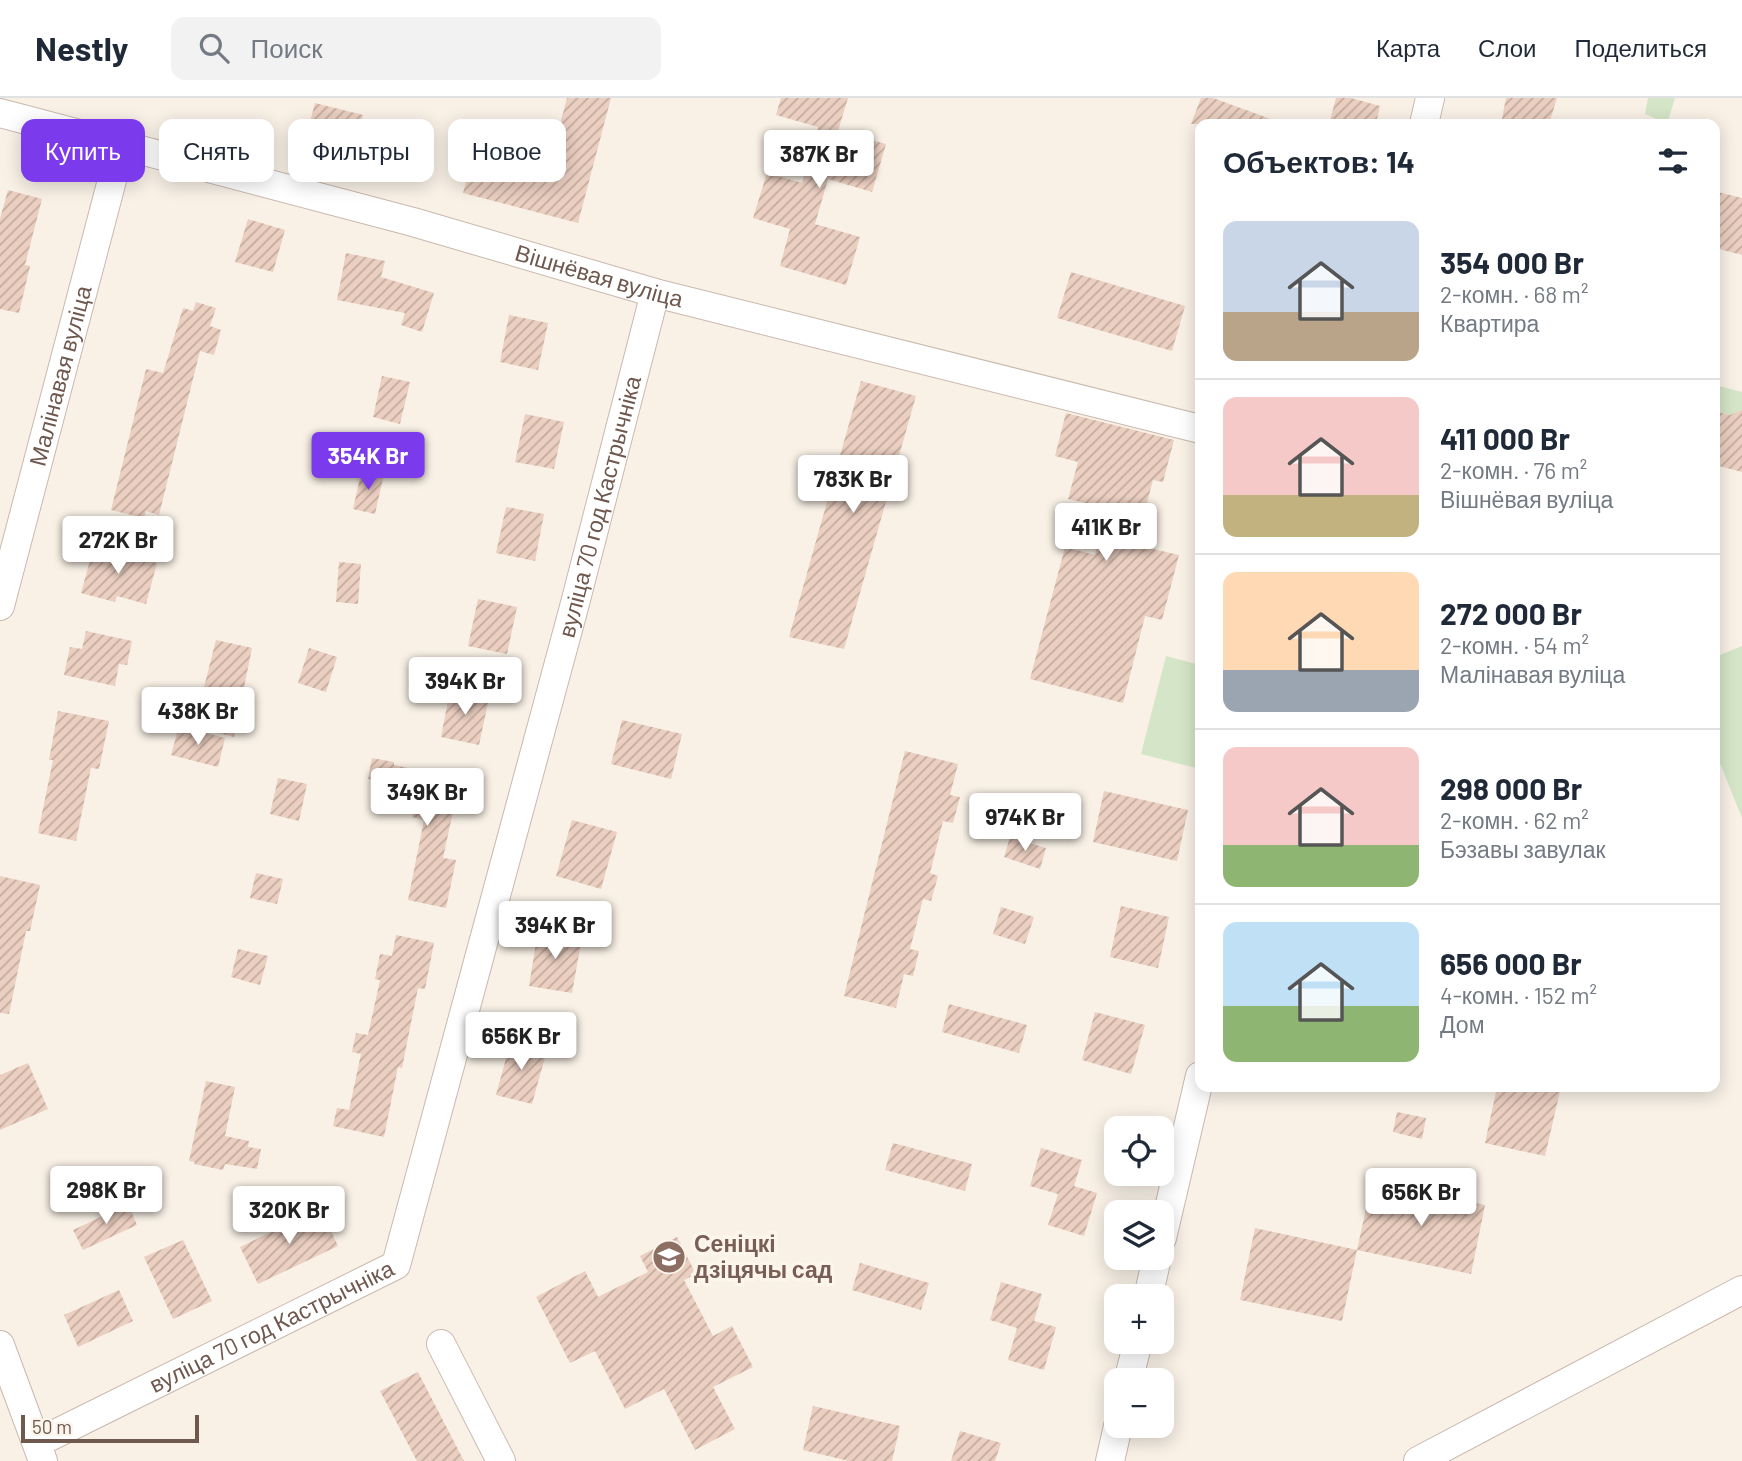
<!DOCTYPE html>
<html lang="ru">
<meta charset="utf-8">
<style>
:root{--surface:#fff;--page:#f2f2f3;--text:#1f2937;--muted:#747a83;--line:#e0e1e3;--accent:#7c3aed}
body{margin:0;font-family:Barlow,sans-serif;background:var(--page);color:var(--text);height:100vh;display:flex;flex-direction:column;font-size:26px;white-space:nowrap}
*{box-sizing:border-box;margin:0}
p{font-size:23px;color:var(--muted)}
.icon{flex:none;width:38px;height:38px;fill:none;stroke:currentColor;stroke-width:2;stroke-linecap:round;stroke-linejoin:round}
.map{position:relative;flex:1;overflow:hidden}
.panel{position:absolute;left:1195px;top:21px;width:525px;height:973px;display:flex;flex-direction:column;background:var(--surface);border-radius:14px;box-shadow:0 4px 18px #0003}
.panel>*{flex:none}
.top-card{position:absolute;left:21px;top:21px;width:665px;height:63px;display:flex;gap:14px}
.controls{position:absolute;left:1104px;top:1018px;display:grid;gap:14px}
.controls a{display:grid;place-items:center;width:70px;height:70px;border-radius:14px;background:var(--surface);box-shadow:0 4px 18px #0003;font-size:35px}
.scale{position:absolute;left:21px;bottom:18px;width:178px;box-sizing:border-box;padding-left:7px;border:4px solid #6f584e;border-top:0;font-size:19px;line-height:24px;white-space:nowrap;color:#6f584e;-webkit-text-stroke:5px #fcf5ec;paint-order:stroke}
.price{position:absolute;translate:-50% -60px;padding:0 16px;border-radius:7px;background:#fff;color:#222;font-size:23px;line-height:46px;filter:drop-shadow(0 2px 4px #0008)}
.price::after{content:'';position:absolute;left:50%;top:42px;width:21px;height:16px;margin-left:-10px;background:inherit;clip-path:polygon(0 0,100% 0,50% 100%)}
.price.selected{background:var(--accent);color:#fff}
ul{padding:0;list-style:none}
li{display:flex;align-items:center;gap:21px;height:175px;padding:0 28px}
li+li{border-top:2px solid var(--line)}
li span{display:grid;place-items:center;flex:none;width:196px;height:140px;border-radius:14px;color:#555}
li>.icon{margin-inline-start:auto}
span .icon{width:84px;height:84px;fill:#fffc;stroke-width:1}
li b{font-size:30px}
h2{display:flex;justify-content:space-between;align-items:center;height:84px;padding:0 28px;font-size:30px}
.tag{padding:0 24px;border-radius:14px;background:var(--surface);box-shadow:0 4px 18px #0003;font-size:24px;line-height:63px}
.tag.selected{background:var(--accent);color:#fff}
header{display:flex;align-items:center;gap:42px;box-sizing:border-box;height:98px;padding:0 35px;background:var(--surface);border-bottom:2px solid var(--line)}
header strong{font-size:33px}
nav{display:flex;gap:38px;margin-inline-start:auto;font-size:24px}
.search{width:490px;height:63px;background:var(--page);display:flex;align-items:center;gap:18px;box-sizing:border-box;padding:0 24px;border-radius:14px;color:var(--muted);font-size:26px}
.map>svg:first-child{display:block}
</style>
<header>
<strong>Nestly</strong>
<div class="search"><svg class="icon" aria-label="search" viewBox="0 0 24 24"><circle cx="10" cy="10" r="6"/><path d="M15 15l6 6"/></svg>Поиск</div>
<nav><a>Карта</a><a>Слои</a><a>Поделиться</a></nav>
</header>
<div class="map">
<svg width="1742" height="1363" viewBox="0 0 1742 1363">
<defs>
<pattern id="building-hatch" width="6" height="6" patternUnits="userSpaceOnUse" patternTransform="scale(1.75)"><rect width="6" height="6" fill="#ebcfc1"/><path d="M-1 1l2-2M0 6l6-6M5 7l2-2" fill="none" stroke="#c3ab9f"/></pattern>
</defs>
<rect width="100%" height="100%" fill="#f9f1e6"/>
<g fill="#d5e5c7">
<polygon points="1648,0 1675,0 1667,26 1645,16"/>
<polygon points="1715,287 1742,294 1742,320 1715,313"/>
<polygon points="1742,548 1742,720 1715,653 1715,559"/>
<polygon points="1166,558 1200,567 1200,671 1141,656"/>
</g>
<g fill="url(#building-hatch)">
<polygon points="567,0 611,0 578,125 463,95 477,45 550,64"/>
<polygon points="781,0 848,0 838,33 886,46 872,94 828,81 815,126 860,139 846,187 780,168 790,131 753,120 767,75 802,85 818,29 776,17"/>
<polygon points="1201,0 1213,0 1279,24 1279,26 1191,26"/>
<polygon points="1336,0 1351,0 1380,8 1376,26 1329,26"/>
<polygon points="1506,0 1557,0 1549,26 1501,26"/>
<polygon points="315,5 363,17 355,51 306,39"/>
<polygon points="8,92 42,101 25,167 30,168 19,215 0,211 0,121"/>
<polygon points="1718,94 1742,100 1742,157 1715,150 1715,108"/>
<polygon points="248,121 285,132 273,174 235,164"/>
<polygon points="346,155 385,163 381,179 434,195 422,234 401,227 405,215 337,202"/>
<polygon points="1071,174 1185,208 1172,253 1057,220"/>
<polygon points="196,204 216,210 210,228 221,232 214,257 200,253 159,417 146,413 144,420 111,412 146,271 163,275 183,210 193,213"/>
<polygon points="509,217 548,225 538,272 500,264"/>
<polygon points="382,278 410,284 400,326 373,319"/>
<polygon points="861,283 916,298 844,551 789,539"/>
<polygon points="1742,312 1742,374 1719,368 1720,361 1715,360 1715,313 1730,317"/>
<polygon points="1066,315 1174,342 1163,384 1153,382 1136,447 1179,457 1162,522 1145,518 1123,605 1030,581 1065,449 1095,457 1107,410 1068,401 1078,364 1055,358"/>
<polygon points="525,316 564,324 554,371 515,364"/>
<polygon points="362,371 384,376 375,416 353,411"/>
<polygon points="506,409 544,416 535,463 496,455"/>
<polygon points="94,448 157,465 146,506 117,498 115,504 81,495"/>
<polygon points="339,464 361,466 358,506 336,504"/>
<polygon points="478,501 517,509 507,556 468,548"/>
<polygon points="86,533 132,543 127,567 119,566 115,588 64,577 70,549 82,551"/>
<polygon points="216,542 252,550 234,639 209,632 219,592 204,589"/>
<polygon points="309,550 337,559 326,594 298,585"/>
<polygon points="450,592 489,600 479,647 441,639"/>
<polygon points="58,613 109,623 99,671 91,670 76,743 38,735 53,662 49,662"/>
<polygon points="622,622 682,636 671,681 611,666"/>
<polygon points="179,628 225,640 218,669 171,657"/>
<polygon points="905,653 958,666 950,697 960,699 953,725 943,723 930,775 938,778 931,803 923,801 910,851 919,853 913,878 904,876 896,910 844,898"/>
<polygon points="372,660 394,664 394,667 460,681 443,760 456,762 446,810 408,802 424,722 412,719 418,691 368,681"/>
<polygon points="278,680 307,686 299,723 270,716"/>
<polygon points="1104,693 1188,712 1177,763 1093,744"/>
<polygon points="572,722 617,734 601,791 556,778"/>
<polygon points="1010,739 1046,750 1040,771 1004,759"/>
<polygon points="256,775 283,781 277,806 250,800"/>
<polygon points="0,778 40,787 30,833 26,833 9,916 0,915"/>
<polygon points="1121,808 1169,819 1158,870 1110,859"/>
<polygon points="1001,809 1034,819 1025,846 993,836"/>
<polygon points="538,832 582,839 572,895 529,888"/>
<polygon points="396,837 434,845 425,891 418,890 402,970 398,969 384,1039 333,1028 337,1010 349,1012 361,956 352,954 356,935 368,937 380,882 375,881 380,856 392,858"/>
<polygon points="238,851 268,858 260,887 231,879"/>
<polygon points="949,906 1027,927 1019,955 942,934"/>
<polygon points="1095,914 1145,927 1131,976 1082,962"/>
<polygon points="511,942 547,952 532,1006 496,997"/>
<polygon points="28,965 48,1011 0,1032 0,977"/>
<polygon points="206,983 235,989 225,1038 249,1043 248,1049 261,1051 257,1071 225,1066 223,1072 194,1066 195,1064 189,1063"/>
<polygon points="1497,989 1561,989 1545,1058 1485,1045"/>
<polygon points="1397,1014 1426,1020 1422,1041 1393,1034"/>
<polygon points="893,1045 972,1066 965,1093 885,1072"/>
<polygon points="1041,1050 1082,1062 1074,1088 1097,1095 1084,1138 1048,1127 1058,1096 1030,1088"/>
<polygon points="1372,1084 1485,1107 1471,1176 1357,1152"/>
<polygon points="127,1104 137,1127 83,1152 73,1132 105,1117 104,1114"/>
<polygon points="320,1110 338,1148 258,1186 240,1149"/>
<polygon points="1255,1130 1357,1152 1342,1223 1240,1202"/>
<polygon points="677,1139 696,1176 684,1182 713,1238 732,1228 753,1269 713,1289 735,1331 695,1352 664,1291 625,1311 595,1253 570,1265 536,1199 585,1173 598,1199 648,1174 640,1158"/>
<polygon points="183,1142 212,1203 173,1221 144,1159"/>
<polygon points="860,1165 929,1185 921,1212 852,1192"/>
<polygon points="1001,1184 1042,1196 1034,1223 1056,1229 1044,1272 1008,1262 1017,1230 990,1222"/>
<polygon points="119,1192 133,1223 78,1249 64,1217"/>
<polygon points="418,1274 464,1363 417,1363 380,1293"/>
<polygon points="813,1308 900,1328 892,1363 849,1363 803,1352"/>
<polygon points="960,1333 1001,1345 995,1363 951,1363"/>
</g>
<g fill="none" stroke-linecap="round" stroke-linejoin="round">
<defs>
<g id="minor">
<path id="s1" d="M0,15l413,109 242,71 545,136"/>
<polyline points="1424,26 1430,0"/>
<path id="s2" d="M0,508l121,-460"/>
<polyline points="1162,1140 1200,978"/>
<polyline points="1148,1199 1157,1160"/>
<polyline points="441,1246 501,1363"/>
<polyline points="0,1247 43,1363"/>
<polyline points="1128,1283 1138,1244"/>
<path id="s3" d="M37,1345l359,-178 177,-654 82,-318"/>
<polyline points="1110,1363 1118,1328"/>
<polyline points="1418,1363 1742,1192"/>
</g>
</defs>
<use href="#minor" stroke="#c9b8ae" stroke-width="30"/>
<use href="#minor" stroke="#fff" stroke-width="28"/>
</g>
<defs>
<symbol id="school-disc" viewBox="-11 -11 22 22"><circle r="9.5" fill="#8d6e63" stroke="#fcf5ec"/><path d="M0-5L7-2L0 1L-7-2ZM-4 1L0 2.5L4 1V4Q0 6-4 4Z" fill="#fff"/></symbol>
</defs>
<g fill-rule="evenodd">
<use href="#school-disc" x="650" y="1140" width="38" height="38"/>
</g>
<g text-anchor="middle" stroke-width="7" stroke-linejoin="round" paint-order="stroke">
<g font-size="23" fill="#6f584e" stroke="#fcf5ec">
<text dy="8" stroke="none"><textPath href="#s1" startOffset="621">Вішнёвая вуліца</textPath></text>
<text dy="8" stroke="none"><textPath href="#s2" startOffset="238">Малінавая вуліца</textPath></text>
<text dy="8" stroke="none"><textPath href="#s3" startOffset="1186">вуліца 70 год Кастрычніка</textPath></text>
<text dy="8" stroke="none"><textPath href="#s3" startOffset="262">вуліца 70 год Кастрычніка</textPath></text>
</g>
<g font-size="23" font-weight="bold" fill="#785e54" stroke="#fcf5ec" text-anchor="start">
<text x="694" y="1154">Сеніцкі<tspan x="694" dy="26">дзіцячы сад</tspan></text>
</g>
</g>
</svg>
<div class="controls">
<a><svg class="icon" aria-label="locate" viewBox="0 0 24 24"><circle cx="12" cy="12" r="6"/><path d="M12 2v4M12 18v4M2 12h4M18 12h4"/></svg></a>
<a><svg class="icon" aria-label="layers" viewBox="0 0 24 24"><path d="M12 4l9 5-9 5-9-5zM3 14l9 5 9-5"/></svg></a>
<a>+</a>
<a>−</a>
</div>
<div class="scale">50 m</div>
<b class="price" style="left:819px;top:92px">387K Br</b>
<b class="price selected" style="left:368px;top:394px">354K Br</b>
<b class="price" style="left:853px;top:417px">783K Br</b>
<b class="price" style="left:1106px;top:465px">411K Br</b>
<b class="price" style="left:118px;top:478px">272K Br</b>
<b class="price" style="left:465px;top:619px">394K Br</b>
<b class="price" style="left:198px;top:649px">438K Br</b>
<b class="price" style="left:427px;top:730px">349K Br</b>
<b class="price" style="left:1025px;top:755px">974K Br</b>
<b class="price" style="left:555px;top:863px">394K Br</b>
<b class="price" style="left:521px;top:974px">656K Br</b>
<b class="price" style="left:106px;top:1128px">298K Br</b>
<b class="price" style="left:1421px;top:1130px">656K Br</b>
<b class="price" style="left:289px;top:1148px">320K Br</b>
<div class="top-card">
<a class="tag selected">Купить</a>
<a class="tag">Снять</a>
<a class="tag">Фильтры</a>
<a class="tag">Новое</a>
</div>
<section class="panel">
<h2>Объектов: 14<svg class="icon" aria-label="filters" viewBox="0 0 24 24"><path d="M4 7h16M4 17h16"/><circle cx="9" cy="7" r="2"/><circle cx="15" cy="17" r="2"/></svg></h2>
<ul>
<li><span style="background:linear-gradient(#c9d6e8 65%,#b9a48a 0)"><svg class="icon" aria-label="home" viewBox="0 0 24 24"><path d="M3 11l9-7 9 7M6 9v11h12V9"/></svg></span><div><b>354 000 Br</b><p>2-комн. · 68 m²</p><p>Квартира</p></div></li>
<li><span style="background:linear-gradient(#f6c9c9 70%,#c2b280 0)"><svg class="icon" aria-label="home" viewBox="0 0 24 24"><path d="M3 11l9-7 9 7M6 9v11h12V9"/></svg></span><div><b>411 000 Br</b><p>2-комн. · 76 m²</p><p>Вішнёвая вуліца</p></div></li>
<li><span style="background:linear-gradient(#ffd9b3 70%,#9aa5b1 0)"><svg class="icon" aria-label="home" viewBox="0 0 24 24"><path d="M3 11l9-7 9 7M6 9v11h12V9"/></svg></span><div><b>272 000 Br</b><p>2-комн. · 54 m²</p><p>Малінавая вуліца</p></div></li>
<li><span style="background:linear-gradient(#f6c9c9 70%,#8fb573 0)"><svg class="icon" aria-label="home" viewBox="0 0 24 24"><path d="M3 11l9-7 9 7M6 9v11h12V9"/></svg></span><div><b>298 000 Br</b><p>2-комн. · 62 m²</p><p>Бэзавы завулак</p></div></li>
<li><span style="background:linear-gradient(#bfe0f5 60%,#8fb573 0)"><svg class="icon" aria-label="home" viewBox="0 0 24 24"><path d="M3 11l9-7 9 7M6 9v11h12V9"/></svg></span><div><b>656 000 Br</b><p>4-комн. · 152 m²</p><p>Дом</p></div></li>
</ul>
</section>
</div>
